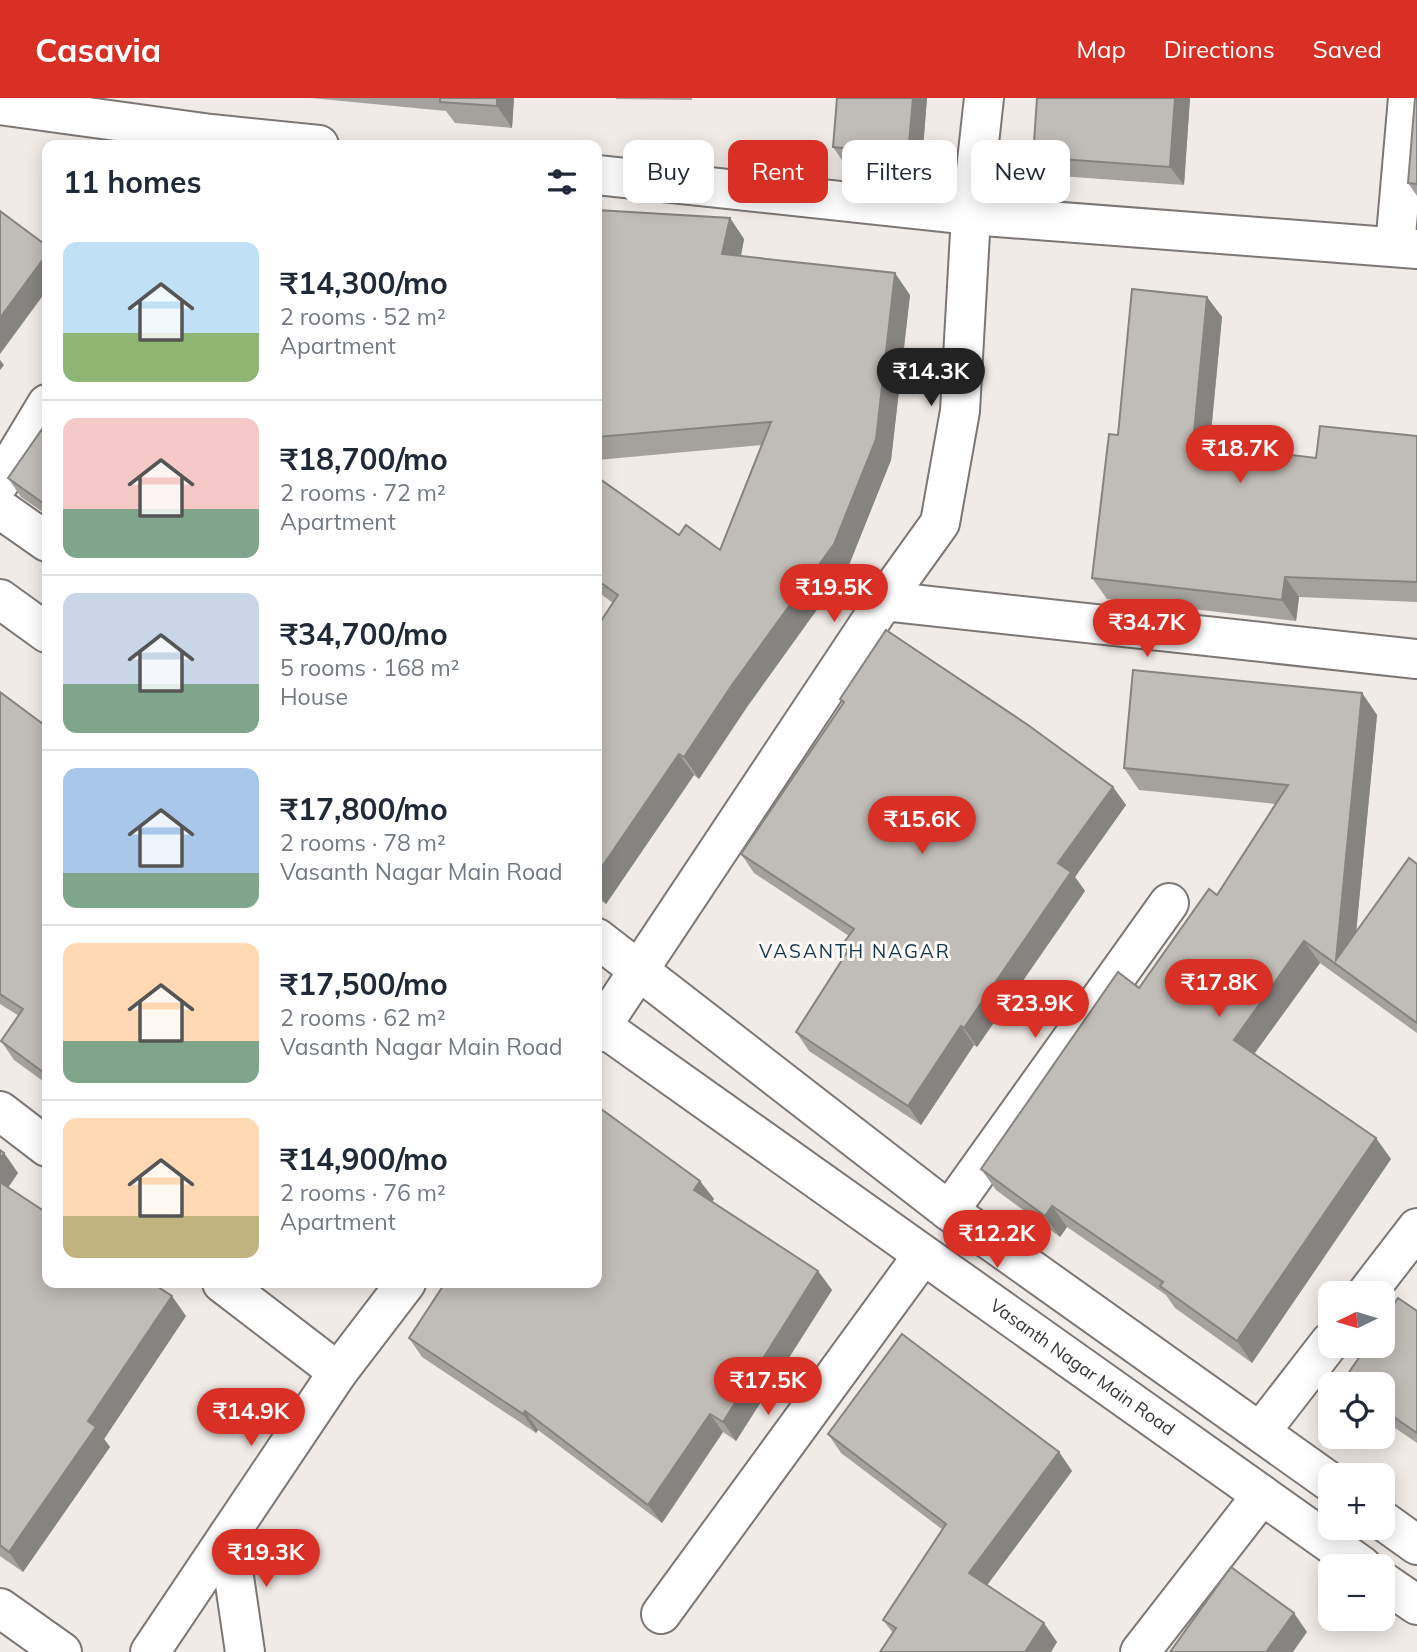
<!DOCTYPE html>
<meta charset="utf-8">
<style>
:root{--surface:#fff;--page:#f2f2f3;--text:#1f2937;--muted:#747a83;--line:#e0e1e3;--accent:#d93025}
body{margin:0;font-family:Mulish,sans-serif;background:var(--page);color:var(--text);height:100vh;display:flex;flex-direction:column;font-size:26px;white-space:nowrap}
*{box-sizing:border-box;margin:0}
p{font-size:23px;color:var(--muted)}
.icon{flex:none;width:38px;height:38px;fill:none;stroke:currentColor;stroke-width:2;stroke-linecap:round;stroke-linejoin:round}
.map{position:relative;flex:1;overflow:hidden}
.sheet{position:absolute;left:42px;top:42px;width:560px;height:1148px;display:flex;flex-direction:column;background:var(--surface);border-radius:14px;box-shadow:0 4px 18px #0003}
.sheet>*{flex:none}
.banner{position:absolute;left:623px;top:42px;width:665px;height:63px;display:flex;gap:14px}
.needle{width:46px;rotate:265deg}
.tools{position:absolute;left:1318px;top:1183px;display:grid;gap:14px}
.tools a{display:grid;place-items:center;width:77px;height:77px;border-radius:14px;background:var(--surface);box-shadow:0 4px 18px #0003;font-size:35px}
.price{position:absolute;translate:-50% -60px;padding:0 16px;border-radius:24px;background:var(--accent);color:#fff;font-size:23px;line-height:46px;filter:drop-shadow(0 2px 4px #0008)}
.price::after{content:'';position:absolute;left:50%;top:42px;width:21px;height:16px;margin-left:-10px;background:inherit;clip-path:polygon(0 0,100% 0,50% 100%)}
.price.active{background:#222;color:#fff}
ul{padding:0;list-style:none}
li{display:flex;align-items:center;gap:21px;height:175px;padding:0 21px}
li+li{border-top:2px solid var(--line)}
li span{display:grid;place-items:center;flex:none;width:196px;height:140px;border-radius:14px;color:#555}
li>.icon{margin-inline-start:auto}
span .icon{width:84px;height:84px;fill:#fffc;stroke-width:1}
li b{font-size:30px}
h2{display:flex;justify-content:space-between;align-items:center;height:84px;padding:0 21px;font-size:30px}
.chip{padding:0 24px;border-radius:14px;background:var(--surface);box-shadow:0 4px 18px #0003;font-size:24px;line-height:63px}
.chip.active{background:var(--accent);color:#fff}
header{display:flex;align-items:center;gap:42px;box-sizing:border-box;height:98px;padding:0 35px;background:var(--accent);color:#fff}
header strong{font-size:33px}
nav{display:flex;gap:38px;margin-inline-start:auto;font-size:24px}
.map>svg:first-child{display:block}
</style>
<header>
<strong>Casavia</strong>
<nav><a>Map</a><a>Directions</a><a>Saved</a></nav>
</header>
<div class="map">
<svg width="1417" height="1554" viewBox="0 0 1417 1554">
<rect width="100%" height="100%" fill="#f1ebe7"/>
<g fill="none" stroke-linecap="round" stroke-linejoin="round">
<defs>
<g id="minor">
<polyline points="0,7 211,36 319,47"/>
<polyline points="597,77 971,117 1417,151"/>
<polyline points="1395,149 1408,0"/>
<polyline points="0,384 47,306"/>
<polyline points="884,503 1417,561"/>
<polyline points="597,935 884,503 940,425 960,313 971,117 984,0"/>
<polyline points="0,1013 47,1049"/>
<polyline points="949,1113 1169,805"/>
<polyline points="222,1185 338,1274"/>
<polyline points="1367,1195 1417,1130"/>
<polyline points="1261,1333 1330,1244"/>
<polyline points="228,1438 245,1554"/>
<polyline points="0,1510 62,1554"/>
<polyline points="661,1516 923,1157"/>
<polyline points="150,1554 338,1274 406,1185"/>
<polyline points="1140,1554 1262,1397"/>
</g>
<g id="tertiary">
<polyline points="0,411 47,444"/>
<polyline points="0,501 47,535"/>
<polyline points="597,840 949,1113 1330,1384"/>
<path id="s1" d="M597,925l765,543"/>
<polyline points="1382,1422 1417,1447"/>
<polyline points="1382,1483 1417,1507"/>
</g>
</defs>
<use href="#minor" stroke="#7c7774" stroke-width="42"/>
<use href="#tertiary" stroke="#7c7774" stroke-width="42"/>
<use href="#minor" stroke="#fff" stroke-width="38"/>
<use href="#tertiary" stroke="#fff" stroke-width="38"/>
</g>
<g fill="#a5a29d">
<polygon points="311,0 514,0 512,30 455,25 446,13"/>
<polygon points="616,0 692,0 692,2 616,1"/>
<polygon points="927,0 921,75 846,68 833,49"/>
<polygon points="1190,0 1184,87 1046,77 1033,59"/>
<polygon points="1417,0 1417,98 1408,85"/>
<polygon points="597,112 730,120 744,141 741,158 910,197 891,362 849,467 747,609 699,681 694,677 606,806 597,800 597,529 613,505 597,493 597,379 679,437 720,452 762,347 597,362"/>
<polygon points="1207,199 1222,219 1210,346 1316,360 1417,338 1417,504 1299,499 1296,523 1107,501 1092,480 1118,337"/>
<polygon points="47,324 47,417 21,399 8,380"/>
<polygon points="0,594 47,629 47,986 14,962 1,943 19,918 0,906"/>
<polygon points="1362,595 1377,617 1356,834 1417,766 1417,935 1320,865 1254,956 1391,1061 1252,1265 1175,1210 1166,1197 1067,1129 1060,1139 996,1092 981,1071 1139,890 1217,797 1276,706 1139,692 1124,670"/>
<polygon points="840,601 1113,689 1126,707 1075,779 1085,793 977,949 974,947 921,1027 809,953 796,934 847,854 842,847 849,838 754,775 741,756 843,605"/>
<polygon points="0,1052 4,1055 18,1075 8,1089 186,1218 104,1341 110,1349 23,1474 0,1458"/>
<polygon points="700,1083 714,1101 712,1103 818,1173 832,1192 736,1343 723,1334 662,1425 538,1332 536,1335 422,1259 409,1240"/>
<polygon points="1417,1213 1417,1345 1382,1321 1382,1286 1345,1286 1343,1283"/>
<polygon points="828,1336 1059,1354 1072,1373 987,1487 1057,1544 1051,1554 880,1554 893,1535 883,1522 943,1432 841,1355"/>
</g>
<g fill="#868480">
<polygon points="497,0 514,0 512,30 497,8"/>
<polygon points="913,0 927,0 921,75 908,56"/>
<polygon points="1175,0 1190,0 1184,87 1170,69"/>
<polygon points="730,120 744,141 737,177 722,156"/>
<polygon points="47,156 47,192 0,256 0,220"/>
<polygon points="895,175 910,197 891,362 849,467 747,609 699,681 684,659"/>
<polygon points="1207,199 1222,219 1208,365 1193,345"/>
<polygon points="0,262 4,267 0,272"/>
<polygon points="1285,479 1299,499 1296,523 1282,502"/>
<polygon points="1362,595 1377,617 1352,877 1336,862"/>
<polygon points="679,656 694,677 606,806 597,794 597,776"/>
<polygon points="1113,689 1126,707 1075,779 1085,793 977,949 964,930 1058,765"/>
<polygon points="1304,843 1320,865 1249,963 1234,942"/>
<polygon points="961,928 974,947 921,1027 908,1008"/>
<polygon points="1376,1040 1391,1061 1252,1265 1237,1243"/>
<polygon points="4,1055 18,1075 3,1097 0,1092 0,1061"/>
<polygon points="700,1083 714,1101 707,1110 694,1092"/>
<polygon points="1052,1108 1067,1129 1060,1139 1045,1118"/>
<polygon points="818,1173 832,1192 736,1343 723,1324"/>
<polygon points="172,1198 186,1218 104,1341 110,1349 23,1474 9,1454 88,1323"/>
<polygon points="525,1313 538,1332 536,1335 523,1316"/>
<polygon points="710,1316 723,1334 662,1425 648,1407"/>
<polygon points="1059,1354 1072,1373 982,1494 969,1475"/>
<polygon points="1294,1515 1307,1534 1293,1554 1266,1554"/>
<polygon points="1044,1525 1057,1544 1051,1554 1025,1554"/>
</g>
<g fill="#c0bcb7" stroke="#868480" stroke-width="2">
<polygon points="440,0 497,0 497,8 440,4"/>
<polygon points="837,0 913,0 908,56 833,49"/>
<polygon points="1037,0 1175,0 1170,69 1033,59"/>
<polygon points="1415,0 1417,0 1417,86 1408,85"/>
<polygon points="597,112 730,120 722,156 895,175 876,341 834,446 732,587 684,659 679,656 597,776 597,529 618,497 597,482 597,379 679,437 686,427 720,452 771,324 597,339"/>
<polygon points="0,113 47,148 47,156 0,220"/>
<polygon points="1132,191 1207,199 1193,345 1316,360 1320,328 1417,338 1417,484 1285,479 1282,502 1092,480 1109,336 1118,337"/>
<polygon points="47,324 47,408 8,380"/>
<polygon points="886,532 1028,627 1113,689 1058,765 1071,774 964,930 961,928 908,1008 796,934 849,851 842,847 854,831 741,756 844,604 840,601"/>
<polygon points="1133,572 1362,595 1336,862 1409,760 1417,766 1417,925 1304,843 1234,942 1376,1040 1237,1243 1160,1188 1163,1184 1052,1108 1045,1118 981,1071 1118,874 1139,890 1209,791 1217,797 1288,687 1124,670"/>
<polygon points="0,594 47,629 47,977 1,943 23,911 0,896"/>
<polygon points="597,1008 700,1083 694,1092 818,1173 723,1324 710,1316 648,1407 525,1313 523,1316 409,1240 445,1185 597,1185"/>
<polygon points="0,1052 4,1055 0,1061"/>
<polygon points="0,1084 47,1115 47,1185 152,1185 172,1198 88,1323 96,1329 9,1454 0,1447"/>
<polygon points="1398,1200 1417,1213 1417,1335 1382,1311 1382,1286 1347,1286 1343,1283 1367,1248 1382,1248 1382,1224"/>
<polygon points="902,1236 1059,1354 969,1475 1044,1525 1025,1554 880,1554 896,1530 883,1522 946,1426 828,1336"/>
<polygon points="1231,1469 1294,1515 1266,1554 1170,1554"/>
</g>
<g text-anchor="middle" stroke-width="6" stroke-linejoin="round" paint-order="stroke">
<g font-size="18" fill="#383635" stroke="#fef8f5">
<text dy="6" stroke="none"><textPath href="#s1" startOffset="595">Vasanth Nagar Main Road</textPath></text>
</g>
<g font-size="19" letter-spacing="2" fill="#10374e" stroke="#fef8f5">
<text x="855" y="860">VASANTH NAGAR</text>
</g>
</g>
</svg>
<div class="tools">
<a><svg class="needle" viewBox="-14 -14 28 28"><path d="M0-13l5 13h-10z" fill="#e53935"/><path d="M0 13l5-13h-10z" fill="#747a83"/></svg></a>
<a><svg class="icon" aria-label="locate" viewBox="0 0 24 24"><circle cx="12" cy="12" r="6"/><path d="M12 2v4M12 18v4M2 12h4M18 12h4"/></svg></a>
<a>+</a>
<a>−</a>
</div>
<b class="price active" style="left:931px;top:310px">₹14.3K</b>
<b class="price" style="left:1240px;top:387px">₹18.7K</b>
<b class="price" style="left:834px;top:526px">₹19.5K</b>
<b class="price" style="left:1147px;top:561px">₹34.7K</b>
<b class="price" style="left:922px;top:758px">₹15.6K</b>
<b class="price" style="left:1219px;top:921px">₹17.8K</b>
<b class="price" style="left:1035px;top:942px">₹23.9K</b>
<b class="price" style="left:997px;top:1172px">₹12.2K</b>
<b class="price" style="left:768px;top:1319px">₹17.5K</b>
<b class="price" style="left:251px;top:1350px">₹14.9K</b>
<b class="price" style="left:266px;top:1491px">₹19.3K</b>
<div class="banner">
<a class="chip">Buy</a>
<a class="chip active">Rent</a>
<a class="chip">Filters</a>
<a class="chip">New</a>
</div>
<section class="sheet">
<h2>11 homes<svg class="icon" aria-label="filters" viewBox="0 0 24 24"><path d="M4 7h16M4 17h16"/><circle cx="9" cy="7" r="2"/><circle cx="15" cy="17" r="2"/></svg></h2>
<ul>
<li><span style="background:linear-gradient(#bfe0f5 65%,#8fb573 0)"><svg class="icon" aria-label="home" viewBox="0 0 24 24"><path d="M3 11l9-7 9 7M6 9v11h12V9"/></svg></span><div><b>₹14,300/mo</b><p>2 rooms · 52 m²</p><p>Apartment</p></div></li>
<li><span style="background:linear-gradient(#f6c9c9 65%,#7fa58c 0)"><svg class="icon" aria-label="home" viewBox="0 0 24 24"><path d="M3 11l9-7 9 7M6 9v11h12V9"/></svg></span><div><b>₹18,700/mo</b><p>2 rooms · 72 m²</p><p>Apartment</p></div></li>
<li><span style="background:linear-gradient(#c9d6e8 65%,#7fa58c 0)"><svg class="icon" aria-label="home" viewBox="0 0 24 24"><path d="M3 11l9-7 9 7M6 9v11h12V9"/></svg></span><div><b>₹34,700/mo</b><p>5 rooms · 168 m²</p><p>House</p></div></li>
<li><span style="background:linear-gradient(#a9c7e8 75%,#7fa58c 0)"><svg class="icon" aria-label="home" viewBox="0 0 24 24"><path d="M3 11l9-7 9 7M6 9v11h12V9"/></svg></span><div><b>₹17,800/mo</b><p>2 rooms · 78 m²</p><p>Vasanth Nagar Main Road</p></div></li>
<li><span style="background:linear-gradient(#ffd9b3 70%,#7fa58c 0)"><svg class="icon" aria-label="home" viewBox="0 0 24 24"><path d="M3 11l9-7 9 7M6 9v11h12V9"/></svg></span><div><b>₹17,500/mo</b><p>2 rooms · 62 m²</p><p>Vasanth Nagar Main Road</p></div></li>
<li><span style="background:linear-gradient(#ffd9b3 70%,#c2b280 0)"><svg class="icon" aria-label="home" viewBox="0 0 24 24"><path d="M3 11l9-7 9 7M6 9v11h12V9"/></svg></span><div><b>₹14,900/mo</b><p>2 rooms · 76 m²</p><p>Apartment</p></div></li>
</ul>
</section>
</div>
